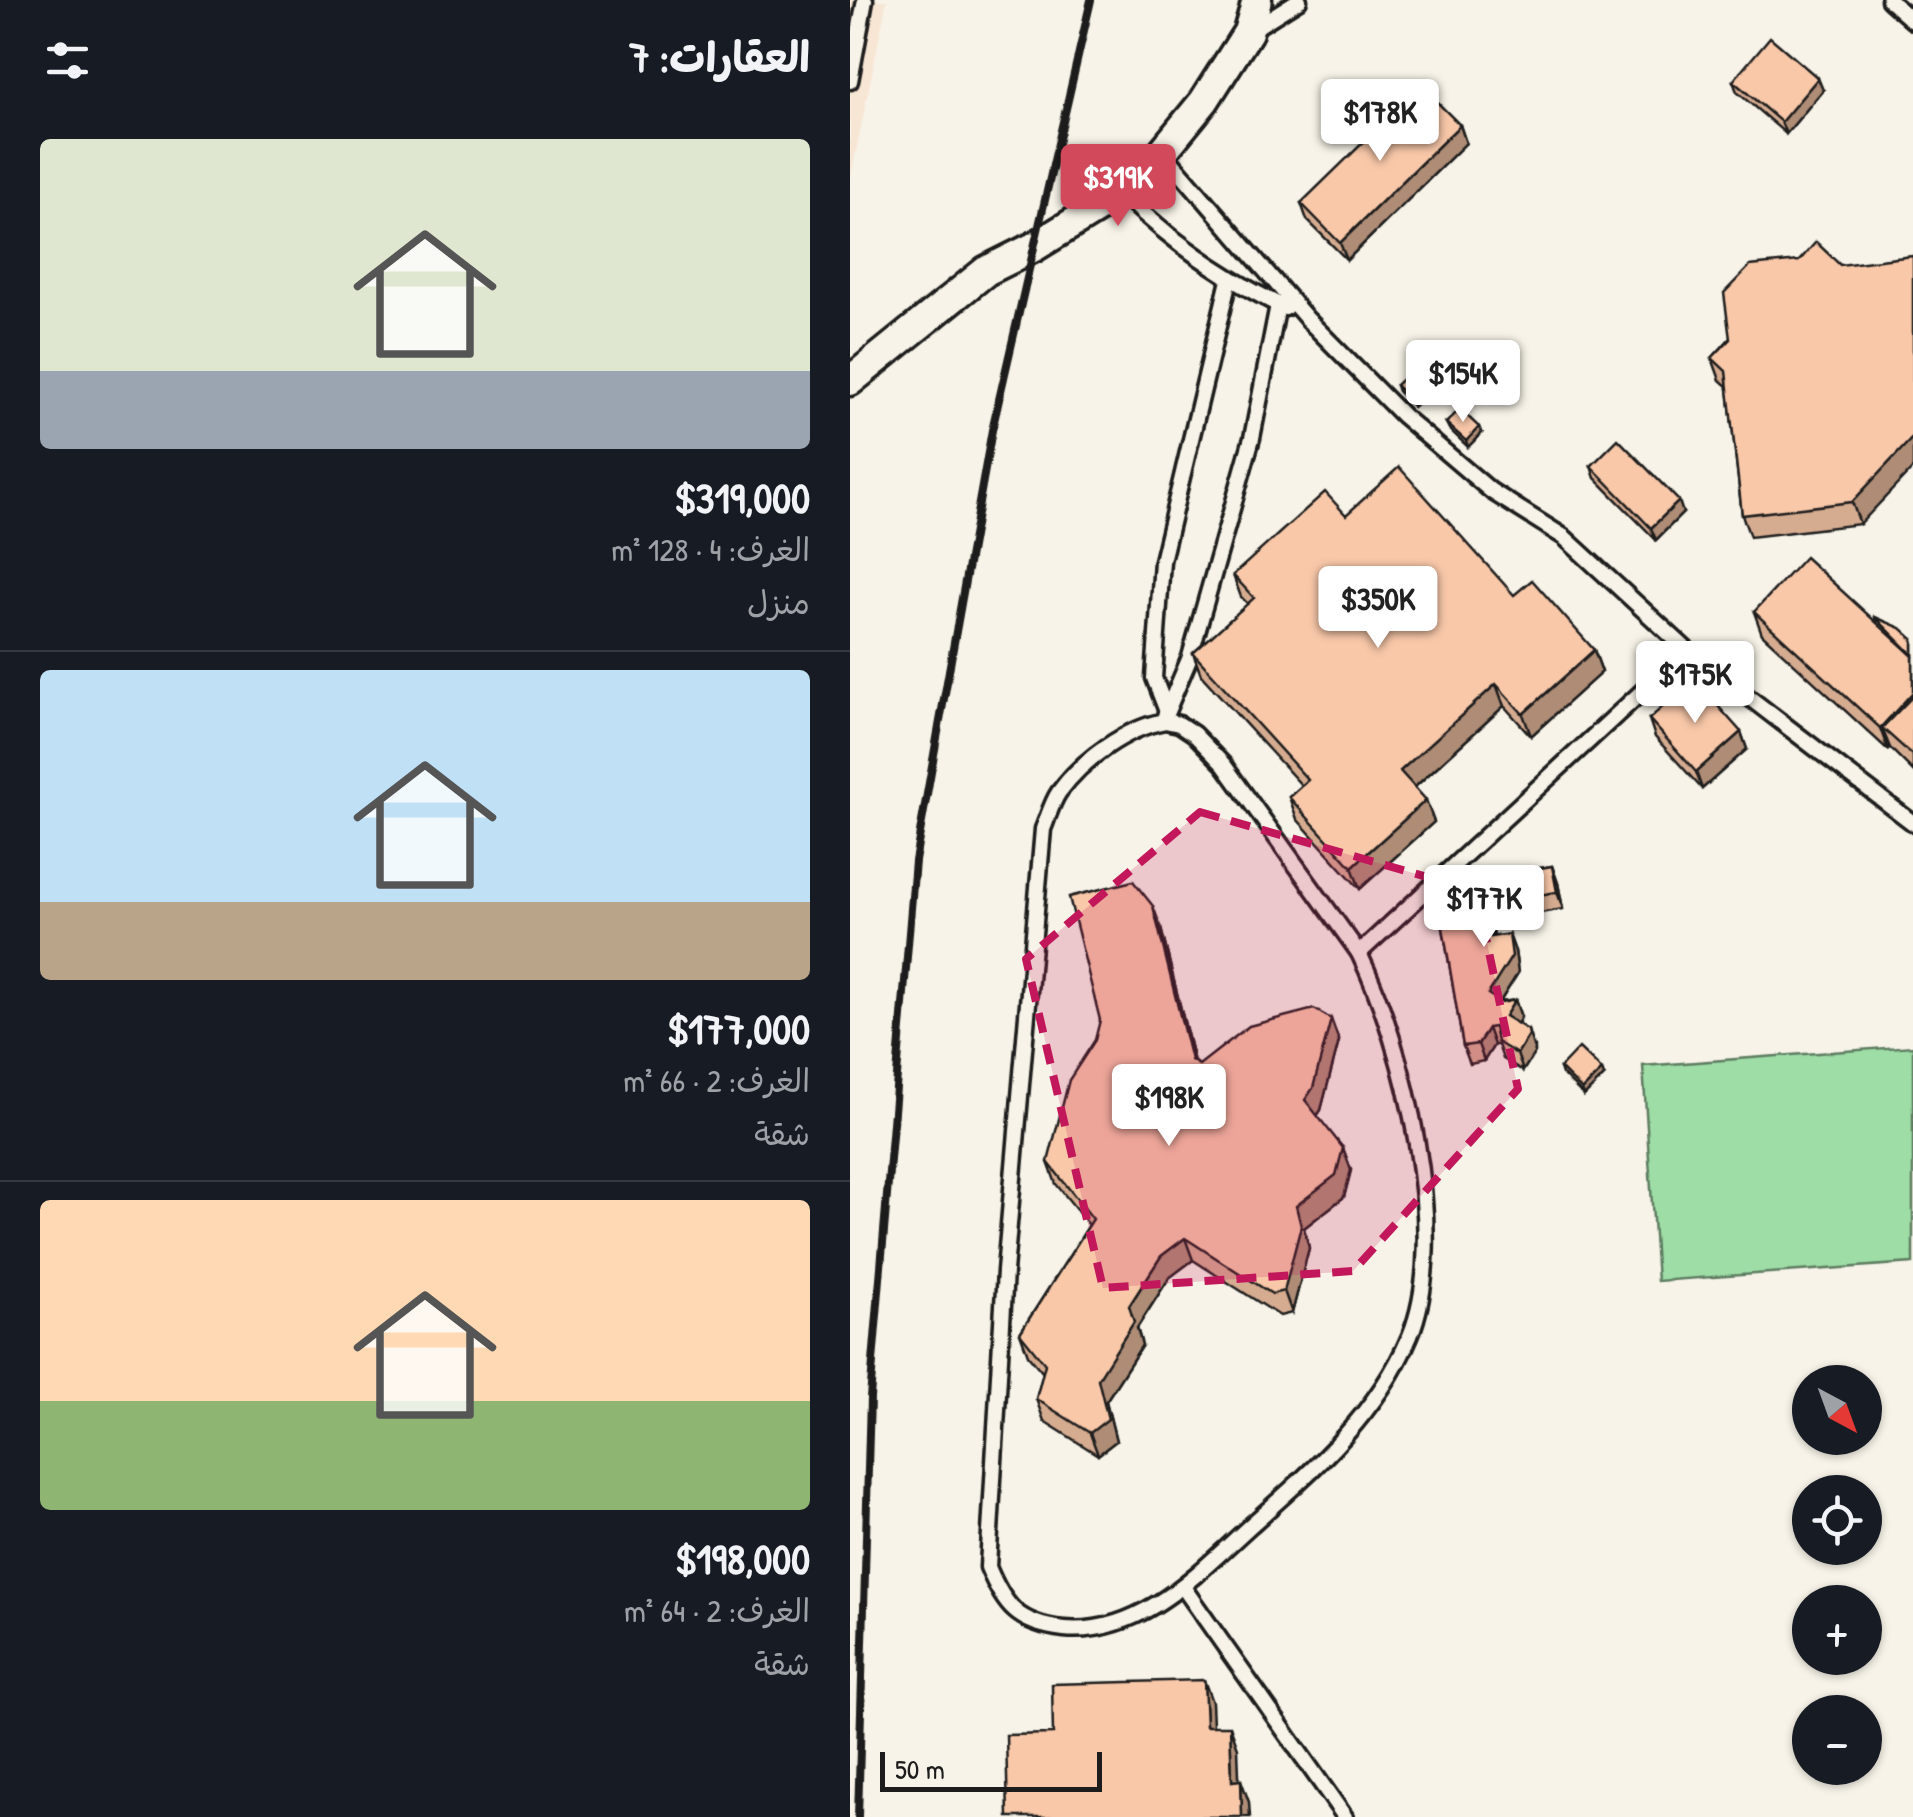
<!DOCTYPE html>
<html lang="ar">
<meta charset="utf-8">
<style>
:root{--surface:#171b24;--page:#20242c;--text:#f1f3f6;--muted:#9ea1a6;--line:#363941;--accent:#d1495b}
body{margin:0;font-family:"Patrick Hand","Playpen Sans Arabic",sans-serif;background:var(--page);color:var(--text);direction:rtl;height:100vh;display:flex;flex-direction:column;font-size:38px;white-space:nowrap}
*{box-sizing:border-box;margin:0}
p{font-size:32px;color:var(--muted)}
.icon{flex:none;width:55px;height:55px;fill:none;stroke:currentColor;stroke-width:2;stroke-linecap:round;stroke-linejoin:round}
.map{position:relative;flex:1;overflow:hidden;direction:ltr}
.side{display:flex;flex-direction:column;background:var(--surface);width:850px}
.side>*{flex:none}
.needle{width:65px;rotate:139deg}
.fabs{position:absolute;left:942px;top:1365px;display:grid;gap:20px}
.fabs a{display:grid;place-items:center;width:90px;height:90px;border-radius:50%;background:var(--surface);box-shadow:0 2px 8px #0004;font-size:50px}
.scale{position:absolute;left:30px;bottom:25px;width:222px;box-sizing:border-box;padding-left:10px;border:5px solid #1c1c1c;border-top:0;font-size:28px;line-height:35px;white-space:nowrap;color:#1c1c1c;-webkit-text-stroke:8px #f7f3e8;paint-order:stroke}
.price{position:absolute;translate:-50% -85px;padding:0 22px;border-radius:10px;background:#fff;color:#222;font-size:32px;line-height:65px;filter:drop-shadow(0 2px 5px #0008)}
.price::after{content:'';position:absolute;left:50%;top:60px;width:30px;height:22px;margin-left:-15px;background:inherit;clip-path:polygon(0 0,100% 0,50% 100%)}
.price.selected{background:var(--accent);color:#fff}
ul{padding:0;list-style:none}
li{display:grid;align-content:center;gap:20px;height:530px;padding:0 40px}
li+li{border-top:2px solid var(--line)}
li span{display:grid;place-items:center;height:310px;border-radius:10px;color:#555}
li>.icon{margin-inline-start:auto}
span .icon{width:180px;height:180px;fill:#fffc;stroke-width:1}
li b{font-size:42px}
h2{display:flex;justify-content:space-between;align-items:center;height:120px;padding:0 40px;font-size:42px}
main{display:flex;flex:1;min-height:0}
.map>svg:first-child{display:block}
</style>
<main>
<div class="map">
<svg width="1063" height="1817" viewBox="0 0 1063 1817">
<rect width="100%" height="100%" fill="#f7f3e8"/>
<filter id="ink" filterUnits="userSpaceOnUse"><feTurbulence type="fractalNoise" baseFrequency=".01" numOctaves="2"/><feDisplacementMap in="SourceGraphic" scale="20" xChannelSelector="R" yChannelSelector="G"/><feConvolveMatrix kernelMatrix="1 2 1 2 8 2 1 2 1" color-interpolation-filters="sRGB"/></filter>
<g filter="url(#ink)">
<polygon fill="#f8e6d5" points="0,0 37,0 0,181"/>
<polygon fill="#9edda6" stroke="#5d7c61" stroke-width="2.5" points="1063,1046 1063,1263 807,1281 793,1066"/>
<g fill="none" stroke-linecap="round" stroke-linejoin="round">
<defs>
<g id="lane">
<polyline points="1039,0 1063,21"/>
<polyline points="403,29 449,0"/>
<polyline points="0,81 15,0"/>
<polyline points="314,153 458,320 553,416 641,491 714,537 837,650 1063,823"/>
<path d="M272,193c49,49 102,85 163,115"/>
<polyline points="316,709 304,678 312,561 379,280"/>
<polyline points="315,716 340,657 402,438 428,305"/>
<path d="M315,721l14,3 15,10 30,31 135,188c45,93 92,285 51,383 -33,79 -98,135 -160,190 -52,47 -110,110 -186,103 -46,-5 -60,-23 -76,-62l17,-296 38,-442c5,-12 9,-27 16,-37 23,-32 67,-64 106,-71z"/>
<polyline points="509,953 837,650"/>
<polyline points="333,1587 495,1817"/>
</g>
<polyline id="street" points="0,381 136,271 184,247 272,193 295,173 354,101 398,32 407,0"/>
</defs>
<use href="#lane" stroke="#1c1c1c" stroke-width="21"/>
<use href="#street" stroke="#1c1c1c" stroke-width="35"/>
<use href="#lane" stroke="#f7f3e8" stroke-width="14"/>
<use href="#street" stroke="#f7f3e8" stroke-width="28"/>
<polyline stroke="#1c1c1c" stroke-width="8" points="8,1817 20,1398 65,861 142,430 241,0"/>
</g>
<g fill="#d6ac91" stroke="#1c1c1c" stroke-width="2.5">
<polygon points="883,81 973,90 936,134 887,92"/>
<polygon points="610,125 616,143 497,260 457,220 451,203"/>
<polygon points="949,261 1010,524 900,537 892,515 878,387 870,380 862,358"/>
<polygon points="581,382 584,388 563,407 548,391 546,385"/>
<polygon points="596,423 632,433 618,447 599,429"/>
<polygon points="741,466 833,513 806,540 745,478"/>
<polygon points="496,515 664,595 744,650 752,672 681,736 654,706 565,787 584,822 510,889 447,819 439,797 452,786 351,675 343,653 398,604 391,597 383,575"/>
<polygon points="904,612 1027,623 1025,617 1063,639 1063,771 1040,748 1038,750 912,634"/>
<polygon points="799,719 891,732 897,749 852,789 805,737"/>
<polygon points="702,866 708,883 713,909 641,922 644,936 665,951 668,973 650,1002 665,1000 671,1017 668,1024 685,1047 685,1052 673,1071 653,1059 648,1045 644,1045 634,1061 620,1064 613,1046 586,886"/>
<polygon points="311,928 344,1062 349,1065 489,1041 471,1110 467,1116 493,1148 501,1170 494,1197 454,1228 459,1248 442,1313 430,1316 343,1260 319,1278 287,1328 292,1345 256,1401 266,1441 248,1455 194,1421 186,1399 193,1373 178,1355 170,1333 239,1225 206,1184 198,1162 245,1040"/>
<polygon points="710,1068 754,1076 734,1096 712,1074"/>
</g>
<g fill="#ae8c76" stroke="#1c1c1c" stroke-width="2.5">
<polygon points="968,78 973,90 936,134 931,122"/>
<polygon points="610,125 616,143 497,260 490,243"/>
<polygon points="581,382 584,388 563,407 561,401"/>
<polygon points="629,427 632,433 618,447 616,441"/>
<polygon points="1063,437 1063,468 1010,524 1002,502"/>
<polygon points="829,501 833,513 806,540 801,528"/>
<polygon points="744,650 752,672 681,736 673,714"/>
<polygon points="646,684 654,706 558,793 550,771"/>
<polygon points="1063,692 1063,723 1032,728 1040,748 1038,750 1030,728"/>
<polygon points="891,732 897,749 852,789 846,772"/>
<polygon points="576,800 584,822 510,889 502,867"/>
<polygon points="702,866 708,883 713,909 707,892"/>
<polygon points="635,904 641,922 647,954 641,937"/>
<polygon points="303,906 311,928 349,1082 341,1060"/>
<polygon points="659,934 665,951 668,973 644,1011 638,994"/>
<polygon points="665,1000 671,1017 662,1033 655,1016"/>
<polygon points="481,1019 489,1041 471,1110 463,1122 455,1100"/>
<polygon points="638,1028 644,1045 634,1061 628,1044"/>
<polygon points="678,1030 685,1052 673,1071 667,1054"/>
<polygon points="752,1070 754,1076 734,1096 732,1090"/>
<polygon points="493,1148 501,1170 494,1197 454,1228 459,1248 442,1313 434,1291 446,1206"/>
<polygon points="335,1238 343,1260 319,1278 287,1328 292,1345 256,1401 266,1441 248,1455 240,1433 248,1379 279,1306 311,1256"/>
<polygon points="354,1680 362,1702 364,1748 356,1726"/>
<polygon points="380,1726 388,1748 390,1803 382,1781"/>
<polygon points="391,1780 399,1802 400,1817 392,1817"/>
</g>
<g fill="#f9c8a9" stroke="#1c1c1c" stroke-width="2.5">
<polygon points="920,37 968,78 931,122 883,81"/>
<polygon points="571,86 610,125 490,243 451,203"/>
<polygon points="966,242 990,265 1063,256 1063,437 1002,502 892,515 876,371 862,358 880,339 874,293 900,266 949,261"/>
<polygon points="566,366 581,382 561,401 546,385"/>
<polygon points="610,409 629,427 616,441 596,423"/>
<polygon points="768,439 829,501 801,528 741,466"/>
<polygon points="549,467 664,595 682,580 744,650 673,714 646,684 550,771 576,800 502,867 439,797 458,780 343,653 404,598 383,575 475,492 496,515"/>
<polygon points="955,557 1063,656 1063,692 1030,728 904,612"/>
<polygon points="1025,617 1051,628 1063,639 1063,655"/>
<polygon points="844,679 891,732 846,772 799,719"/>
<polygon points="1063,696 1063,756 1032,728"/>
<polygon points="702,866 707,892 635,904 641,937 659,934 662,956 638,994 652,1003 665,1000 655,1016 678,1030 679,1035 667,1054 647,1042 644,1027 638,1028 628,1044 613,1046 586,886"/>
<polygon points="283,881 303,906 341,1060 349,1065 399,1026 464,1009 481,1019 463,1088 455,1100 493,1148 486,1175 446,1206 451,1226 434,1291 422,1294 335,1238 311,1256 279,1306 284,1322 248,1379 258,1419 240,1433 186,1399 195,1364 170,1333 243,1219 198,1162 219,1080 245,1040 250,1020 219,897"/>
<polygon points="729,1048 752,1070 732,1090 710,1068"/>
<polygon points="354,1680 356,1726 380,1726 382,1781 391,1780 392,1817 158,1817 156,1735 203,1734 202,1684"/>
</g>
</g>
<path fill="#c2185b" fill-opacity="0.2" stroke="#c2185b" stroke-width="8" stroke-dasharray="20 12" stroke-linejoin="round" d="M350,812l276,79 42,198 -165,182 -250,17 -77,-329z"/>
</svg>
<div class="fabs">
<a><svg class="needle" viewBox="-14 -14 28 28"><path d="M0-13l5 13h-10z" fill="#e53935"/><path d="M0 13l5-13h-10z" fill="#9ea1a6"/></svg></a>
<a><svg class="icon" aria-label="locate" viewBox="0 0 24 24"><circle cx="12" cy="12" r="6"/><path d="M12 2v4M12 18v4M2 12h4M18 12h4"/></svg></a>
<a>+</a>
<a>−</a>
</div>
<div class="scale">50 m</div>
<b class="price" style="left:530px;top:164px">$178K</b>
<b class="price selected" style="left:268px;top:229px">$319K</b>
<b class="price" style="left:613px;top:425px">$154K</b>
<b class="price" style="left:528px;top:651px">$350K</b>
<b class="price" style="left:845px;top:726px">$175K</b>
<b class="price" style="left:634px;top:950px">$177K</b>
<b class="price" style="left:319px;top:1149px">$198K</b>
</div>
<section class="side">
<h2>العقارات: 7<svg class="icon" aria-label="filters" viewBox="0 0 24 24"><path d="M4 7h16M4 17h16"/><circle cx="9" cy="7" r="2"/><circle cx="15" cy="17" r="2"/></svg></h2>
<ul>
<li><span style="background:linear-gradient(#dfe7d0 75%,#9aa5b1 0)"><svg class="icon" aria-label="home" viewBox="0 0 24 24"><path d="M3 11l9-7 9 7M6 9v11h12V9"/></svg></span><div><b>$319,000</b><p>الغرف: 4 · 128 m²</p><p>منزل</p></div></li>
<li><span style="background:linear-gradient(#bfe0f5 75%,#b9a48a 0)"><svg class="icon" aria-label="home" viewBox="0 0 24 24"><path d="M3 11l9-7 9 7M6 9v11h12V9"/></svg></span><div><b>$177,000</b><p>الغرف: 2 · 66 m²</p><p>شقة</p></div></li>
<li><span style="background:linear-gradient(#ffd9b3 65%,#8fb573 0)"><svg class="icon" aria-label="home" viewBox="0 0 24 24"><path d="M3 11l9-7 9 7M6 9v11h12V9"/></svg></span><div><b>$198,000</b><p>الغرف: 2 · 64 m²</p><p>شقة</p></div></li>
</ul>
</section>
</main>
